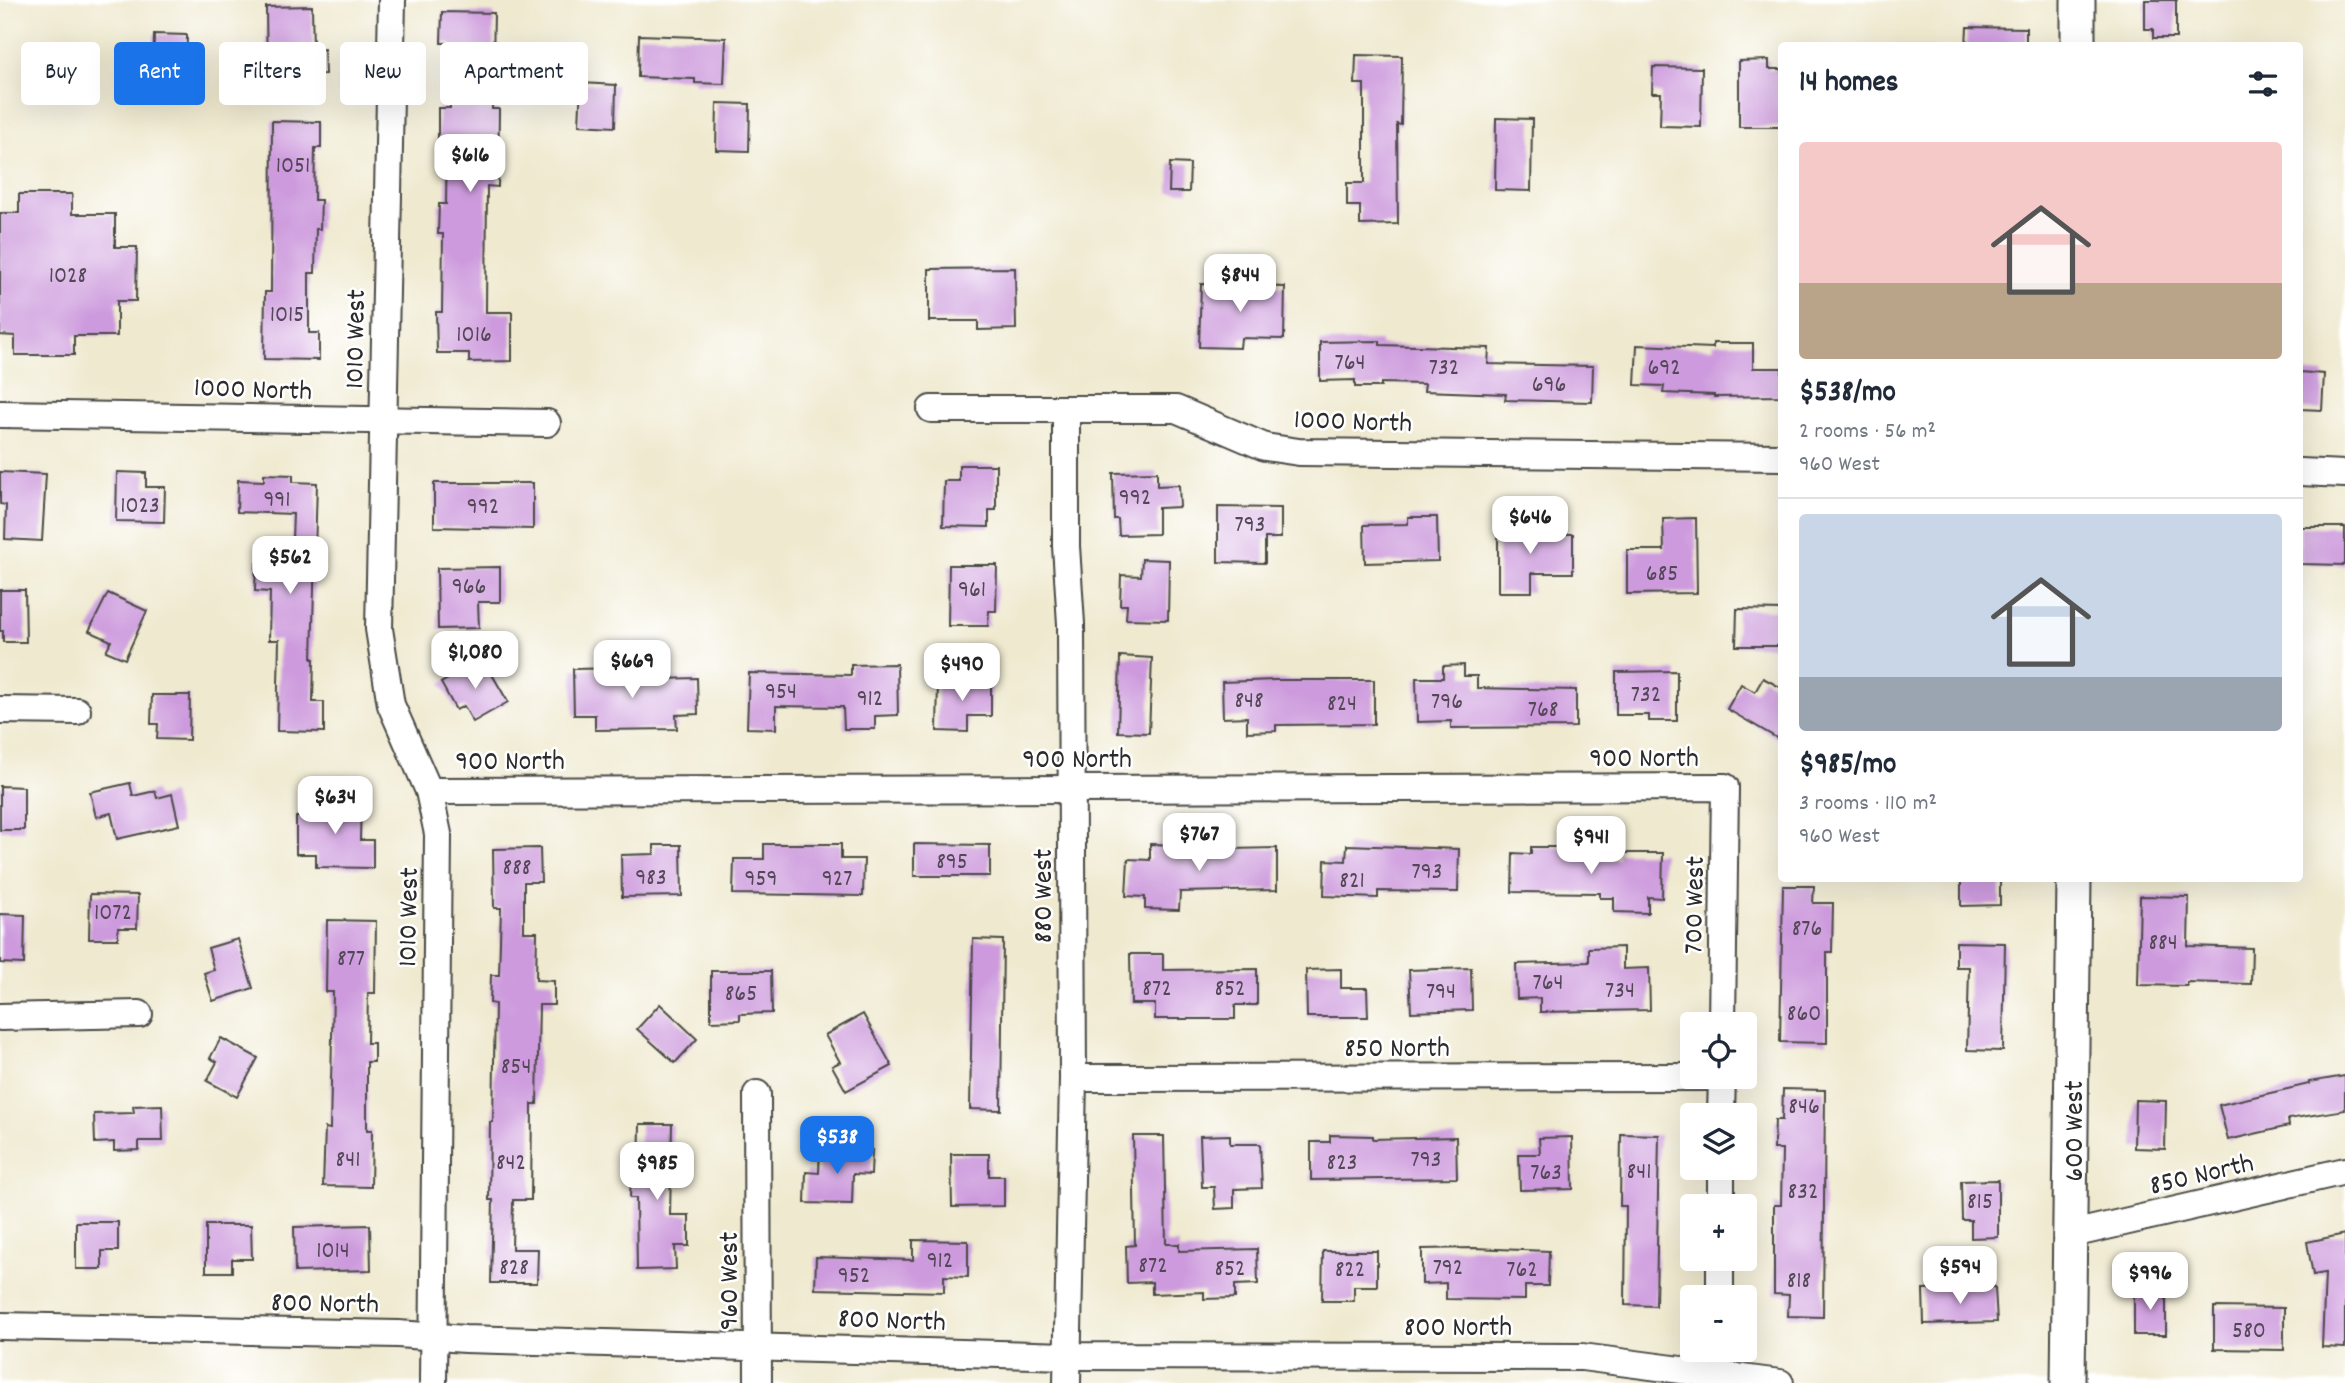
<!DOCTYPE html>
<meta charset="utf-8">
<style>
:root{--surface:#fff;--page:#f2f2f3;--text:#1f2937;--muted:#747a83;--line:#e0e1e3;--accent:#1a73e8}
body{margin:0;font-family:Dekko,sans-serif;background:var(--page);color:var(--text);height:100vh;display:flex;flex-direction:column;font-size:26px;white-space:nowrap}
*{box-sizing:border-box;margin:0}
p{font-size:23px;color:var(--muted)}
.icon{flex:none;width:38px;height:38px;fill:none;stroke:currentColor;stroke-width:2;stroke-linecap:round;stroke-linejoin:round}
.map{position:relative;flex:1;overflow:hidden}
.panel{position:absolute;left:1778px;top:42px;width:525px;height:840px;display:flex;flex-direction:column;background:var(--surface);border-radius:7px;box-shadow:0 7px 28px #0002}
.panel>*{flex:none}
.guide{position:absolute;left:21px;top:42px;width:665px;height:63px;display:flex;gap:14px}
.controls{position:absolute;left:1680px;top:1012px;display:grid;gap:14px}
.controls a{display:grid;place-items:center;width:77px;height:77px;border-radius:7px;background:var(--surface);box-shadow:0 7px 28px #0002;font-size:35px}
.price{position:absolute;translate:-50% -60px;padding:0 16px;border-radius:14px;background:#fff;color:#222;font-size:23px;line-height:46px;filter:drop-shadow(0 2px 4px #0008)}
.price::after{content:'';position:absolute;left:50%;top:42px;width:21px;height:16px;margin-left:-10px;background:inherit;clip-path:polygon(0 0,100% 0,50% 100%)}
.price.current{background:var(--accent);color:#fff}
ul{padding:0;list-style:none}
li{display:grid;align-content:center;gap:14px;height:371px;padding:0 21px}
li+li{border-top:2px solid var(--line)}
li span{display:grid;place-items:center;height:217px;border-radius:7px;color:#555}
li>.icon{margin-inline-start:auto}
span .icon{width:126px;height:126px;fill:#fffc;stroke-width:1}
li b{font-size:30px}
h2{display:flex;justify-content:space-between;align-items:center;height:84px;padding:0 21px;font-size:30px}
.chip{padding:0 24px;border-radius:7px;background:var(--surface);box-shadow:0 7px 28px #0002;font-size:24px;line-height:63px}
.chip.current{background:var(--accent);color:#fff}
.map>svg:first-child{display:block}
</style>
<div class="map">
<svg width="2345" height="1383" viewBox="0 0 2345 1383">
<rect width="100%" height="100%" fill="#fff"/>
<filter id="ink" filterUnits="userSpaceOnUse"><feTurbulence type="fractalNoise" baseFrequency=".0143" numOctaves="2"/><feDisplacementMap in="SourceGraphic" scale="14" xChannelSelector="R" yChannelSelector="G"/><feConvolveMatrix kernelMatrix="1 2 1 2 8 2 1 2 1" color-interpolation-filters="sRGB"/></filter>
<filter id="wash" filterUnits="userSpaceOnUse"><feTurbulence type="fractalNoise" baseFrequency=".00686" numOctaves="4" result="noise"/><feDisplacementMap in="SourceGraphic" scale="28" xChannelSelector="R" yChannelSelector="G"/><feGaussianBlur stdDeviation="1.57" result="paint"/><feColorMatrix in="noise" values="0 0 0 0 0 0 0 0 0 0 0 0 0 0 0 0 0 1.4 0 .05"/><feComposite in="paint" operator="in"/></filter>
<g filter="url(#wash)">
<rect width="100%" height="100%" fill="#efe9cf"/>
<g id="blocks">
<g fill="#cd9bdd">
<polygon points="2145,0 2176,0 2176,38 2153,38 2153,29 2145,29"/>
<polygon points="312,6 313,50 324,49 325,74 267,75 266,7"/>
<polygon points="442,12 494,13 492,109 499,109 498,187 487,186 486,312 512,312 512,361 469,362 469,353 437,353 436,312 442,312 443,234 438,234 439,204 446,204 447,139 438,139 438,108 450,108 451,43 441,43"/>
<polygon points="1967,27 2026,28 2026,46 1966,46"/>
<polygon points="154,34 187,35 186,81 153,80"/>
<polygon points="639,35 726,38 724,84 695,83 695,79 638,77"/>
<polygon points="1356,55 1402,56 1401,125 1397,124 1398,224 1360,225 1360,206 1347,206 1347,183 1364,183 1364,84 1355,84"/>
<polygon points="1769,60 1769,69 1782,69 1782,127 1739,127 1739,61"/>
<polygon points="1653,67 1702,68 1701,127 1660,126 1661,93 1652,93"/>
<polygon points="581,83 616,85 615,127 579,125"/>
<polygon points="717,103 750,104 749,151 716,150"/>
<polygon points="1496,118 1532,119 1531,191 1495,190"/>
<polygon points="272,121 321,122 321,148 315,148 314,200 321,200 320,229 316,229 315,273 309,273 309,333 319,333 319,360 264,359 265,292 271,292"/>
<polygon points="1170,163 1190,164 1189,192 1169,192"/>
<polygon points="19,194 72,194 72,214 115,214 115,247 137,247 136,301 117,301 117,336 74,336 74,355 15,355 15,336 0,335 0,213 19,213"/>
<polygon points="1015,268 1016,329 978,330 978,321 929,321 929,269"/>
<polygon points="1201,284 1285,287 1284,339 1241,338 1240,348 1199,347"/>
<polygon points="1380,341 1380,345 1489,348 1488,364 1593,366 1592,402 1505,400 1506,394 1424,391 1425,384 1381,383 1381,387 1355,387 1355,380 1320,381 1320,342"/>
<polygon points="1713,343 1753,343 1753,368 1782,368 1782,396 1714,397 1714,395 1663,393 1664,386 1635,385 1637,345 1713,348"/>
<polygon points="2300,372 2324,374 2322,410 2300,409"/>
<polygon points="959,465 996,465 996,510 989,510 989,527 943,526 944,481 959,481"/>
<polygon points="0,472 46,474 42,541 5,539 6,505 0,504"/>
<polygon points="117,472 146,473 146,487 165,487 164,522 116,521"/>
<polygon points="1157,472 1157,486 1179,485 1180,507 1158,508 1158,534 1119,535 1118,519 1114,519 1113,473"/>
<polygon points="264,474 293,475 293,482 317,483 312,659 314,659 313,702 324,702 324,732 277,731 279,640 269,640 270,592 255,591 256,563 291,564 293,514 237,512 238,480 264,481"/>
<polygon points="434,483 533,483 533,529 434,527"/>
<polygon points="1218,507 1281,508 1281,538 1265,538 1265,563 1218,562"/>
<polygon points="1408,517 1437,517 1438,561 1365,563 1364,525 1408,524"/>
<polygon points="1696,518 1697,593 1627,594 1627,550 1664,550 1663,519"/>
<polygon points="1498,519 1523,519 1523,534 1573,534 1573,573 1532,573 1532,592 1498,592"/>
<polygon points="2300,527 2345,527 2345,565 2300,564"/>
<polygon points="1142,559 1169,560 1168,620 1126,619 1127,605 1120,605 1121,575 1141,576"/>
<polygon points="949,565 997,565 996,611 989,611 988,626 948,626"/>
<polygon points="500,567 500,602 478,602 479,628 438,629 437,568"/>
<polygon points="0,590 25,590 26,642 3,642 3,631 0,631"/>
<polygon points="108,593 147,611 125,659 106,651 111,641 89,631"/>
<polygon points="1737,609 1782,610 1782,646 1736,646"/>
<polygon points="1120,656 1152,658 1149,733 1118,732"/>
<polygon points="483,659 508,702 473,722 464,706 456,710 441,683"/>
<polygon points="897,664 898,715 875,716 875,729 844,729 843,707 776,706 776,729 747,728 749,673 851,675 851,665"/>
<polygon points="1464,665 1464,676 1477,676 1477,688 1576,690 1576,727 1451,728 1451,721 1417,722 1416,678 1443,678 1443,666"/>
<polygon points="622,668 622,680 697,678 698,714 676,715 677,729 595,730 595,715 574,715 573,669"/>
<polygon points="1677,671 1677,721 1649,721 1649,715 1616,715 1616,672"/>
<polygon points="1763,678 1782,688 1782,741 1727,709 1741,684 1755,692"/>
<polygon points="938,680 991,681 991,716 968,716 968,732 937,731"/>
<polygon points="1275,680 1374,680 1374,724 1276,725 1276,731 1247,732 1247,717 1223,718 1222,682"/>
<polygon points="152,695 190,695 189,740 157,739 158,724 151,724"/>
<polygon points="130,783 133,796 155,791 157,798 172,794 179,825 117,839 111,813 96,817 90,792"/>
<polygon points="0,786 24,787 24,830 0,830"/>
<polygon points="318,799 361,799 360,840 373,840 373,868 316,867 316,854 296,854 296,817 317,817"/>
<polygon points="764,844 841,844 841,859 864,859 863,896 733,894 734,859 764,859"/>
<polygon points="914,844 990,845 990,876 914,876"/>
<polygon points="1150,844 1181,845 1181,850 1277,848 1277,890 1180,892 1179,910 1145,909 1145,897 1126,896 1128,859 1150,860"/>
<polygon points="654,845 681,845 682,896 622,897 621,855 654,854"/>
<polygon points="1347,845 1459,849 1458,892 1378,891 1378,898 1324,896 1325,860 1346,861"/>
<polygon points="1531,847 1574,847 1574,859 1618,859 1618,853 1663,853 1662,898 1648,897 1648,913 1614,912 1614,898 1600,898 1600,893 1512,892 1513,853 1531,854"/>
<polygon points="540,848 541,882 524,882 524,932 537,932 536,980 554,981 554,1005 539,1005 537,1104 532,1104 531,1200 513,1200 512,1249 538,1249 537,1283 491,1283 493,1200 489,1200 490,1122 493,1122 495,1004 490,1003 491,975 499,975 501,908 494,908 493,849"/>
<polygon points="1961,878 2000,878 2000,905 1961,906"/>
<polygon points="1783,886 1814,886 1813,903 1833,903 1832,952 1827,952 1827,1043 1780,1042"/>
<polygon points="90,894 138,895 137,928 118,928 118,939 89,939"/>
<polygon points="2140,896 2189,897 2188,946 2252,948 2251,984 2187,982 2187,986 2138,985"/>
<polygon points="0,914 25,915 24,964 0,963"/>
<polygon points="327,920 376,921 375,993 368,993 367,1043 374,1043 374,1062 367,1062 367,1130 372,1130 371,1187 323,1186 325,1128 330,1129 333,992 326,992"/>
<polygon points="238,939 253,988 213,1001 204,973 214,970 208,948"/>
<polygon points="973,939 1003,940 1001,1110 970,1109"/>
<polygon points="1956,942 2005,943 2003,1051 1967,1050 1969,967 1956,967"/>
<polygon points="1623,947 1623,969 1649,968 1650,1010 1540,1012 1540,998 1517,999 1516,964 1589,962 1589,948"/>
<polygon points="1130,954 1163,954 1163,970 1257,969 1257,1005 1235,1005 1235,1019 1155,1019 1155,1004 1131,1004"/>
<polygon points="1471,968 1472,1010 1411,1012 1409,970"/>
<polygon points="1341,969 1341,988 1367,988 1368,1017 1307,1017 1306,970"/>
<polygon points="711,971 771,971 772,1013 740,1014 740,1020 711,1021"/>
<polygon points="660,1004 697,1039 675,1063 637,1029"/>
<polygon points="863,1014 892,1066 846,1091 832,1066 840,1062 825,1035"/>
<polygon points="221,1038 258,1058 237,1097 207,1081 217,1062 210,1058"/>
<polygon points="2345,1076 2345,1110 2288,1119 2289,1126 2228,1140 2219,1105 2309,1084 2309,1082"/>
<polygon points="1783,1089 1825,1090 1823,1317 1788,1316 1789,1295 1774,1294 1774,1205 1781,1205 1782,1149 1774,1149 1775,1120 1782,1120"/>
<polygon points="2135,1100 2166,1101 2165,1149 2134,1148"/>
<polygon points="162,1105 163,1141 139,1141 139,1150 114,1151 114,1142 95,1143 94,1114 134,1113 133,1106"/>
<polygon points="640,1124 672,1124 670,1215 689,1215 689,1246 675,1246 676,1269 637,1270 636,1198 630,1198 631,1174 639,1174"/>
<polygon points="1621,1134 1659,1135 1656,1306 1625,1305 1626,1206 1620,1206"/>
<polygon points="1230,1135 1230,1144 1260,1144 1262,1188 1234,1189 1234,1208 1215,1209 1214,1187 1202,1187 1200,1136"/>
<polygon points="1330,1135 1373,1136 1373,1139 1456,1137 1457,1178 1311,1180 1311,1142 1330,1142"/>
<polygon points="1133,1136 1164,1136 1166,1244 1179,1244 1179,1251 1257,1249 1258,1284 1235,1285 1235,1298 1204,1299 1204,1292 1152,1294 1152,1282 1127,1283 1126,1246 1135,1245"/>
<polygon points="1572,1137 1573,1189 1520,1190 1519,1154 1540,1154 1539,1138"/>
<polygon points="820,1149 872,1150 871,1175 853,1174 852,1204 805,1203 806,1172 819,1173"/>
<polygon points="951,1154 989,1154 989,1176 1004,1176 1004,1206 952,1207"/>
<polygon points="1998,1180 1998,1237 1971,1238 1971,1220 1962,1220 1961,1181"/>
<polygon points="76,1222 118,1222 118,1251 102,1251 102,1269 76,1269"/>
<polygon points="206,1225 251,1225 252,1259 232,1259 232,1272 206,1272"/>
<polygon points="370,1225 371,1270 295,1272 294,1227"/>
<polygon points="2345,1234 2345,1348 2322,1347 2325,1273 2313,1275 2307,1242"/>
<polygon points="913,1240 968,1241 968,1277 944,1276 944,1292 815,1289 816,1257 913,1260"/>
<polygon points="1474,1248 1549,1251 1548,1286 1525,1286 1525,1300 1446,1299 1446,1283 1422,1284 1422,1249"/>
<polygon points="1323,1251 1377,1251 1377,1286 1354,1286 1354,1301 1322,1301"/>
<polygon points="1995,1287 1997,1322 1924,1324 1923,1289"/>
<rect x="2134" y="1288" width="32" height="47"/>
<polygon points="2214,1307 2284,1308 2284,1350 2214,1349"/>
</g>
</g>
</g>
<g filter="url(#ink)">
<use href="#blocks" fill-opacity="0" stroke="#484844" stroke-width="2"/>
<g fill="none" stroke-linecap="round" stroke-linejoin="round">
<defs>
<g id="minor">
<polyline points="392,0 379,629 391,705 429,791 438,834 433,1383"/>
<polyline points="931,409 1176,409 1265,447 1299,452 1782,457"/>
<polyline points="1066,409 1066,546 1071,624 1073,1078 1067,1383"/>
<polyline points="0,414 547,423"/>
<polyline points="2300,472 2345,474"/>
<polyline points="0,710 77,711"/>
<polyline points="429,791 1725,787 1722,1024"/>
<polyline points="0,1017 139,1014"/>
<polyline points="1073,1078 1722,1077"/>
<polyline points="757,1094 758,1383"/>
<polyline points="1721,1115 1722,1076"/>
<polyline points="1721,1206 1721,1167"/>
<polyline points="2072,1234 2345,1171"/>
<polyline points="1720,1297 1720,1258"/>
<polyline points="0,1326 398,1334 465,1339 1067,1356 1582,1357 1780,1383"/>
<polyline points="1718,1376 1719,1349"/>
</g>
<g id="tertiary">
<polyline points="2078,46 2078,0"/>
<polyline points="2068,1383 2074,878"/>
</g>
</defs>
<use href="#minor" stroke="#484844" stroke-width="30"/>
<use href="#tertiary" stroke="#484844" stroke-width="37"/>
<use href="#minor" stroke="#fff" stroke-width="26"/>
<use href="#tertiary" stroke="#fff" stroke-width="33"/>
</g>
</g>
<g text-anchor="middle" stroke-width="5" stroke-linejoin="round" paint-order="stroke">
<g font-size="24" fill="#544758">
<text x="293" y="172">1051</text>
<text x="68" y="282">1028</text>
<text x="287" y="321">1015</text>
<text x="474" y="341">1016</text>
<text x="1350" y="369">764</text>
<text x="1444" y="374">732</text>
<text x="1664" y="374">692</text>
<text x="1549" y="391">696</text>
<text x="1135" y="504">992</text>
<text x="277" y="506">991</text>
<text x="140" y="512">1023</text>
<text x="483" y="513">992</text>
<text x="1250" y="531">793</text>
<text x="1662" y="580">685</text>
<text x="469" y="593">966</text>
<text x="972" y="596">961</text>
<text x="781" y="698">954</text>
<text x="1646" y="701">732</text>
<text x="870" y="705">912</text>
<text x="1249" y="707">848</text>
<text x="1447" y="708">796</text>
<text x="1342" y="710">824</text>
<text x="1543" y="716">768</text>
<text x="952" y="868">895</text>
<text x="517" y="874">888</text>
<text x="1427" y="878">793</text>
<text x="651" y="884">983</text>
<text x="761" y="885">959</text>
<text x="837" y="885">927</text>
<text x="1352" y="887">821</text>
<text x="113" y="919">1072</text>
<text x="1807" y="935">876</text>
<text x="2163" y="949">884</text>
<text x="351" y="965">877</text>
<text x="1548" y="989">764</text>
<text x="1157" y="995">872</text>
<text x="1230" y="995">852</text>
<text x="1620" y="997">734</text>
<text x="1441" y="998">794</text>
<text x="741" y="1000">865</text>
<text x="1804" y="1020">860</text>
<text x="516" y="1073">854</text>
<text x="1804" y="1113">846</text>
<text x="348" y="1166">841</text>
<text x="1426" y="1166">793</text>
<text x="511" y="1169">842</text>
<text x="1342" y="1169">823</text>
<text x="1639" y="1178">841</text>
<text x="1546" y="1179">763</text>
<text x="1803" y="1198">832</text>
<text x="1980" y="1208">815</text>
<text x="333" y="1257">1014</text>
<text x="940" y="1267">912</text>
<text x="1153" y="1272">872</text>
<text x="514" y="1274">828</text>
<text x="1448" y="1274">792</text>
<text x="1230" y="1275">852</text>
<text x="1350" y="1276">822</text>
<text x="1522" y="1276">762</text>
<text x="854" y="1282">952</text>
<text x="1799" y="1287">818</text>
<text x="2249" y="1337">580</text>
</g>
<g font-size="28" fill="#2b2b2b" stroke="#fff">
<text transform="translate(353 339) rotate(-89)" y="10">1010 West</text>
<text transform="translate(253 387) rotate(2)" y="10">1000 North</text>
<text transform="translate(1353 419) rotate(2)" y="10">1000 North</text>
<text x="1644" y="766">900 North</text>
<text x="1077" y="767">900 North</text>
<text x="510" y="769">900 North</text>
<text transform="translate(1041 896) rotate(-90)" y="10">880 West</text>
<text transform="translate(1692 905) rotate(-89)" y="10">700 West</text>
<text transform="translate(406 917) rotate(-89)" y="10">1010 West</text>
<text x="1397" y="1056">850 North</text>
<text transform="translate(2072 1131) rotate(-90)" y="10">600 West</text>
<text transform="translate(2201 1172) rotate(-13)" y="10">850 North</text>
<text transform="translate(727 1281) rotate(-90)" y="10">960 West</text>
<text transform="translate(325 1301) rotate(1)" y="10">800 North</text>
<text transform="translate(892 1318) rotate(2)" y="10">800 North</text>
<text x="1458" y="1335">800 North</text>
</g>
</g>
</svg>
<div class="controls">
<a><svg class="icon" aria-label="locate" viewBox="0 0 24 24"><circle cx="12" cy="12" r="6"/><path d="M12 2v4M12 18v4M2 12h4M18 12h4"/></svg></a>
<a><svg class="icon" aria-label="layers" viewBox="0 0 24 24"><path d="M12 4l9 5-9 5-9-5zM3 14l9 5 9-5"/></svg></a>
<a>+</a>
<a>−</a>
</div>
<b class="price" style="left:470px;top:194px">$616</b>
<b class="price" style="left:1240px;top:314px">$844</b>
<b class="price" style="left:1530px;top:556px">$646</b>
<b class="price" style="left:290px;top:596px">$562</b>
<b class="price" style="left:475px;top:691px">$1,080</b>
<b class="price" style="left:632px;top:700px">$669</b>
<b class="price" style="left:962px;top:703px">$490</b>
<b class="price" style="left:335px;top:836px">$634</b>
<b class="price" style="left:1199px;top:873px">$767</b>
<b class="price" style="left:1591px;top:876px">$941</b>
<b class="price current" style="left:837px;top:1176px">$538</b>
<b class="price" style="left:657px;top:1202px">$985</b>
<b class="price" style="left:1960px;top:1306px">$594</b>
<b class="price" style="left:2150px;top:1312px">$996</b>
<div class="guide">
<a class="chip">Buy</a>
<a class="chip current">Rent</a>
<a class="chip">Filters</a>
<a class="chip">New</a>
<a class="chip">Apartment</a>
</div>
<section class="panel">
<h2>14 homes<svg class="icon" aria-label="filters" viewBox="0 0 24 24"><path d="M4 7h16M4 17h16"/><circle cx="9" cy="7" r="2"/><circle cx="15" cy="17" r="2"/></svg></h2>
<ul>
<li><span style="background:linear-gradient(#f6c9c9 65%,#b9a48a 0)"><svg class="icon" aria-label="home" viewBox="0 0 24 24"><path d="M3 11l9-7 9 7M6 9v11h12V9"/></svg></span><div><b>$538/mo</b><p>2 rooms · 56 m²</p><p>960 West</p></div></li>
<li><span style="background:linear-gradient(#c9d6e8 75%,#9aa5b1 0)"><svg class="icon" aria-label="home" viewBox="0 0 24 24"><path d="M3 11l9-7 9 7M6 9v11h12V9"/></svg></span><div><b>$985/mo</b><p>3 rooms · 110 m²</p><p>960 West</p></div></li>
</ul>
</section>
</div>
